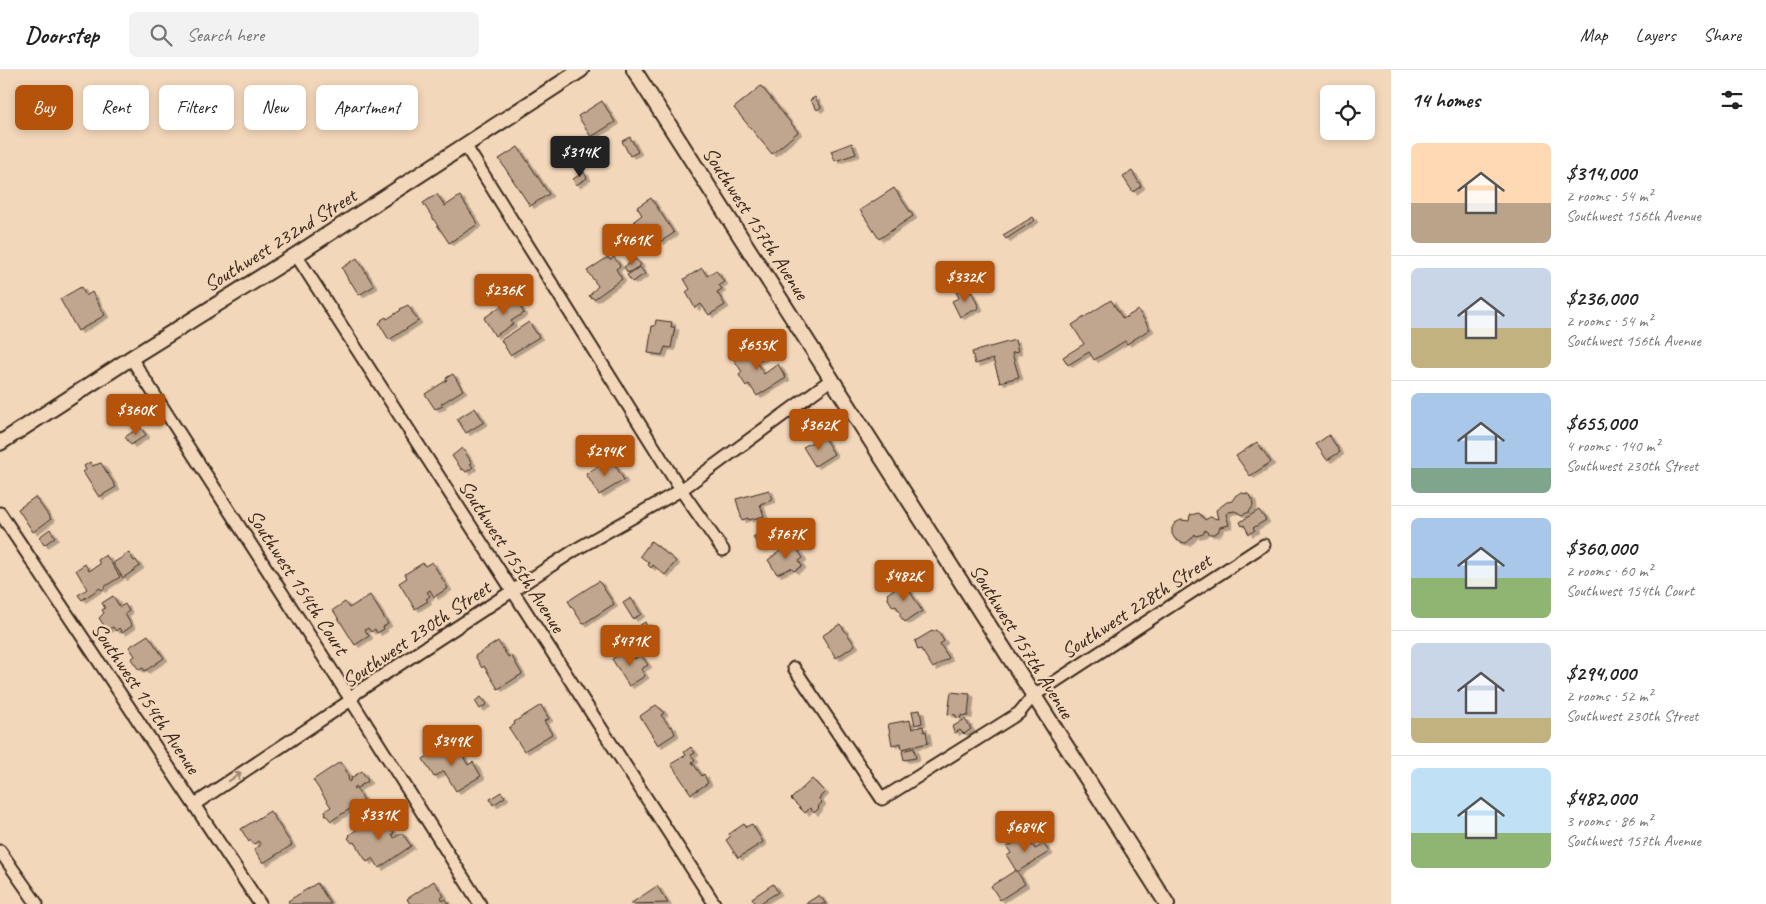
<!DOCTYPE html>
<meta charset="utf-8">
<style>
:root{--surface:#fff;--page:#f2f2f2;--text:#222;--muted:#767676;--line:#e0e0e0;--accent:#b45309}
body{margin:0;font-family:Caveat,sans-serif;background:var(--page);color:var(--text);height:100vh;display:flex;flex-direction:column;font-size:19px;white-space:nowrap}
*{box-sizing:border-box;margin:0}
p{font-size:16px;color:var(--muted)}
.icon{flex:none;width:28px;height:28px;fill:none;stroke:currentColor;stroke-width:2;stroke-linecap:round;stroke-linejoin:round}
.map{position:relative;flex:1;overflow:hidden}
.drawer{display:flex;flex-direction:column;background:var(--surface);width:375px}
.drawer>*{flex:none}
.top-card{position:absolute;left:15px;top:15px;width:475px;height:45px;display:flex;gap:10px}
.buttons{position:absolute;left:1320px;top:15px;display:grid;gap:10px}
.buttons a{display:grid;place-items:center;width:55px;height:55px;border-radius:8px;background:var(--surface);box-shadow:0 2px 8px #0003;font-size:25px}
.price{position:absolute;translate:-50% -42px;padding:0 11px;border-radius:5px;background:var(--accent);color:#fff;font-size:16px;line-height:32px;filter:drop-shadow(0 1px 2px #0008)}
.price::after{content:'';position:absolute;left:50%;top:30px;width:15px;height:11px;margin-left:-8px;background:inherit;clip-path:polygon(0 0,100% 0,50% 100%)}
.price.on{background:#222;color:#fff}
ul{padding:0;list-style:none}
li{display:flex;align-items:center;gap:15px;height:125px;padding:0 20px}
li+li{border-top:1px solid var(--line)}
li span{display:grid;place-items:center;flex:none;width:140px;height:100px;border-radius:8px;color:#555}
li>.icon{margin-inline-start:auto}
span .icon{width:60px;height:60px;fill:#fffc;stroke-width:1}
li b{font-size:21px}
h2{display:flex;justify-content:space-between;align-items:center;height:60px;padding:0 20px;font-size:21px}
.pill{padding:0 18px;border-radius:8px;background:var(--surface);box-shadow:0 2px 8px #0003;font-size:18px;line-height:45px}
.pill.on{background:var(--accent);color:#fff}
header{display:flex;align-items:center;gap:30px;box-sizing:border-box;height:70px;padding:0 25px;background:var(--surface);border-bottom:1px solid var(--line)}
header strong{font-size:24px}
nav{display:flex;gap:28px;margin-inline-start:auto;font-size:18px}
.search{width:350px;height:45px;background:var(--page);display:flex;align-items:center;gap:12px;box-sizing:border-box;padding:0 18px;border-radius:8px;color:var(--muted);font-size:19px}
main{display:flex;flex:1;min-height:0}
.map>svg:first-child{display:block}
</style>
<header>
<strong>Doorstep</strong>
<div class="search"><svg class="icon" aria-label="search" viewBox="0 0 24 24"><circle cx="10" cy="10" r="6"/><path d="M15 15l6 6"/></svg>Search here</div>
<nav><a>Map</a><a>Layers</a><a>Share</a></nav>
</header>
<main>
<div class="map">
<svg width="1391" height="834" viewBox="0 0 1391 834">
<defs>
<filter id="shadow"><feDropShadow dx="4" dy="2.5" stdDeviation="0" flood-color="#0004"/></filter>
</defs>
<rect width="100%" height="100%" fill="#f3d7ba"/>
<filter id="ink" filterUnits="userSpaceOnUse"><feTurbulence type="fractalNoise" baseFrequency=".02" numOctaves="2"/><feDisplacementMap in="SourceGraphic" scale="10" xChannelSelector="R" yChannelSelector="G"/><feConvolveMatrix kernelMatrix="1 2 1 2 8 2 1 2 1" color-interpolation-filters="sRGB"/></filter>
<g filter="url(#ink)">
<g fill="#c0a68f" stroke="#3b2a1e" filter="url(#shadow)">
<polygon points="761,16 798,62 772,84 734,38"/>
<polygon points="815,27 821,37 817,40 810,30"/>
<polygon points="602,31 615,52 591,67 578,46"/>
<polygon points="630,67 638,82 630,86 622,71"/>
<polygon points="852,73 856,84 835,91 831,81"/>
<polygon points="518,77 549,124 530,136 499,89"/>
<polygon points="1132,101 1141,116 1133,122 1123,107"/>
<polygon points="584,102 587,108 576,115 573,109"/>
<polygon points="894,118 913,146 879,169 860,140"/>
<polygon points="437,124 445,136 460,126 478,154 449,173 423,133"/>
<polygon points="651,128 674,163 660,172 655,165 646,171 634,151 642,145 637,137"/>
<polygon points="1033,147 1035,150 1006,169 1003,165"/>
<polygon points="608,187 610,190 614,187 620,196 616,199 622,209 594,229 589,226 598,216 587,201"/>
<polygon points="357,188 374,216 359,225 351,212 350,213 342,198"/>
<polygon points="636,189 641,195 628,203 624,197"/>
<polygon points="640,197 645,204 632,212 627,205"/>
<polygon points="702,198 707,206 716,200 724,212 719,215 722,219 717,222 725,235 709,245 701,234 695,238 686,222 690,219 684,209"/>
<polygon points="81,217 86,226 92,222 105,245 78,261 60,229"/>
<polygon points="962,219 965,226 972,222 979,238 960,247 952,231 959,228 956,222"/>
<polygon points="514,227 524,243 511,251 513,254 495,266 484,248"/>
<polygon points="1111,230 1123,249 1138,240 1150,259 1127,274 1125,271 1094,290 1089,282 1068,295 1063,287 1084,274 1072,255"/>
<polygon points="408,235 418,251 389,270 379,253 382,251 381,250 386,247 387,249 401,240 400,239"/>
<polygon points="656,250 672,252 671,257 675,257 671,278 665,277 662,285 648,283 652,256 655,256"/>
<polygon points="529,252 539,267 510,285 501,270"/>
<polygon points="1015,270 1018,282 1012,283 1019,307 1000,312 993,289 975,294 972,282"/>
<polygon points="754,274 764,288 756,292 764,304 778,294 786,308 757,326 749,314 746,316 739,305 742,302 733,288"/>
<polygon points="453,304 463,320 441,334 443,336 435,339 425,324 447,310 446,308"/>
<polygon points="475,338 484,352 466,363 457,349"/>
<polygon points="140,357 146,365 131,375 125,367"/>
<polygon points="1329,365 1340,382 1327,390 1316,374"/>
<polygon points="823,366 834,384 815,396 803,377"/>
<polygon points="1257,372 1271,392 1250,406 1236,386"/>
<polygon points="462,378 472,393 470,394 473,397 466,402 463,399 462,400 452,386"/>
<polygon points="611,388 624,410 599,425 586,404"/>
<polygon points="90,392 92,396 101,393 116,417 99,427 83,402 86,400 84,396"/>
<polygon points="769,420 772,430 760,434 764,446 749,450 748,448 742,450 736,429"/>
<polygon points="1241,423 1248,424 1252,428 1253,436 1249,442 1242,445 1235,441 1229,442 1226,444 1229,455 1220,457 1218,462 1214,464 1209,464 1205,460 1203,464 1196,466 1195,464 1191,469 1186,473 1180,472 1175,469 1172,464 1172,458 1175,453 1181,450 1189,451 1190,445 1199,443 1205,450 1210,447 1218,449 1216,440 1227,432 1232,431 1236,425"/>
<polygon points="35,427 51,449 33,462 18,439"/>
<polygon points="1259,440 1266,450 1253,458 1255,460 1249,464 1244,455 1242,456 1240,452"/>
<polygon points="779,450 787,464 779,469 780,471 772,475 771,474 761,480 753,467"/>
<polygon points="50,459 55,467 44,475 39,467"/>
<polygon points="651,471 676,491 665,505 653,495 651,498 648,495 649,493 640,486"/>
<polygon points="794,474 803,488 799,491 802,496 794,501 791,498 777,504 768,490 784,478 785,480"/>
<polygon points="129,483 134,491 136,490 140,496 123,508 113,493"/>
<polygon points="106,485 120,507 104,517 105,518 102,520 100,518 82,530 78,525 87,519 76,500 85,494 89,501 100,494 98,490"/>
<polygon points="432,492 448,518 434,527 430,520 427,522 430,526 426,529 428,531 415,539 399,513 407,508 405,504 423,493 425,496"/>
<polygon points="599,511 614,534 583,554 568,531"/>
<polygon points="904,512 922,541 905,552 899,545 901,544 896,536 893,537 887,527 888,526 887,524"/>
<polygon points="370,525 388,554 383,557 384,559 377,563 375,559 371,562 368,558 365,560 369,566 355,575 333,540 345,532 349,538"/>
<polygon points="113,526 120,537 125,534 129,541 125,544 132,556 122,563 119,558 116,561 113,557 107,560 99,548 104,543 102,540 105,538 102,533"/>
<polygon points="631,528 641,544 633,549 623,533"/>
<polygon points="645,552 648,558 651,555 654,560 651,561 652,564 632,577 625,565"/>
<polygon points="840,554 855,575 836,588 822,566"/>
<polygon points="937,560 944,571 940,574 949,588 933,598 921,579 918,580 915,571 932,561 933,562"/>
<polygon points="148,565 164,588 145,601 143,598 139,600 131,589 135,586 129,577"/>
<polygon points="498,571 508,587 511,585 522,604 498,619 484,596 482,598 475,586"/>
<polygon points="628,579 635,589 641,585 648,595 641,599 645,606 629,616 612,589"/>
<polygon points="951,622 970,624 968,646 961,645 961,648 956,647 956,645 948,644"/>
<polygon points="481,627 487,634 480,639 475,631"/>
<polygon points="541,635 549,649 544,651 552,664 524,681 509,658 515,654 514,652"/>
<polygon points="656,635 662,640 664,643 661,645 670,657 672,656 675,664 658,675 640,646"/>
<polygon points="920,640 922,653 915,655 912,641"/>
<polygon points="965,649 971,659 964,664 960,660 955,663 952,657"/>
<polygon points="910,650 912,659 923,656 924,662 926,661 928,673 902,679 901,673 892,675 888,654"/>
<polygon points="446,675 451,683 458,678 468,695 473,692 481,706 456,721 444,701 434,707 423,689"/>
<polygon points="691,677 695,683 691,685 695,690 692,692 702,706 704,704 708,713 691,724 671,694 686,685 684,682"/>
<polygon points="914,678 916,688 904,690 902,681"/>
<polygon points="340,692 347,702 349,712 352,710 351,708 362,701 368,711 357,718 356,716 353,718 354,720 356,718 364,730 331,751 325,744 326,743 325,741 331,737 313,710"/>
<polygon points="812,709 825,722 820,727 819,729 822,732 818,737 819,738 814,743 810,738 805,743 791,729"/>
<polygon points="501,722 505,727 493,735 490,729"/>
<polygon points="270,741 292,775 263,793 254,779 261,775 258,771 254,774 251,770 249,772 241,759"/>
<polygon points="381,743 389,756 388,758 390,756 394,763 392,764 394,768 402,763 411,776 379,798 373,788 367,792 354,772 352,773 348,768 350,766 349,765"/>
<polygon points="744,754 746,757 752,754 763,772 738,788 726,770 730,767 729,764"/>
<polygon points="1026,766 1035,779 1044,774 1049,782 1017,802 1007,786 1011,783 1007,777"/>
<polygon points="1016,800 1025,814 1000,830 991,816"/>
<polygon points="434,811 444,826 441,828 443,831 446,829 449,834 410,834 407,829"/>
<polygon points="317,813 331,834 290,834 288,831"/>
<polygon points="773,814 778,822 759,834 756,834 752,828"/>
<polygon points="657,816 668,833 630,834"/>
<polygon points="819,825 826,834 805,834"/>
</g>
<g fill="none" stroke-linecap="round" stroke-linejoin="round">
<defs>
<g id="minor">
<polyline points="465,75 681,420 723,480"/>
<polyline points="296,185 714,833"/>
<polyline points="131,288 351,630 480,834"/>
<polyline points="0,443 260,834"/>
<polyline points="794,598 882,729 1019,643 1033,626 1264,475"/>
<polyline points="195,734 351,630 356,623 365,617 575,480 681,420 832,309"/>
<polyline points="0,781 37,834"/>
</g>
<g id="tertiary">
<polyline points="634,0 1167,834"/>
<polyline points="0,373 131,288 296,185 581,0"/>
</g>
</defs>
<use href="#minor" stroke="#3b2a1e" stroke-width="15"/>
<use href="#tertiary" stroke="#3b2a1e" stroke-width="18"/>
<use href="#minor" stroke="#f3d7ba" stroke-width="11"/>
<use href="#tertiary" stroke="#f3d7ba" stroke-width="14"/>
</g>
<defs><path id="oneway-shaft" d="M-6 0H5M1.5-3L5.5 0L1.5 3" fill="none" stroke-width="1.6" stroke-linecap="round" stroke-linejoin="round" transform="scale(1.25)"/></defs>
<use stroke="#97806c" href="#oneway-shaft" transform="translate(235 707) rotate(-34)"/>
</g>
<g text-anchor="middle" stroke-width="4.5" stroke-linejoin="round" paint-order="stroke">
<g font-size="21" fill="#3b2a1e" stroke="#f3d7ba">
<text transform="translate(756 153) rotate(57)" y="7">Southwest 157th Avenue</text>
<text transform="translate(280 170) rotate(-32)" y="7">Southwest 232nd Street</text>
<text transform="translate(512 486) rotate(57)" y="7">Southwest 155th Avenue</text>
<text transform="translate(298 512) rotate(57)" y="7">Southwest 154th Court</text>
<text transform="translate(1136 536) rotate(-33)" y="7">Southwest 228th Street</text>
<text transform="translate(416 564) rotate(-34)" y="7">Southwest 230th Street</text>
<text transform="translate(1022 571) rotate(58)" y="7">Southwest 157th Avenue</text>
<text transform="translate(146 628) rotate(56)" y="7">Southwest 154th Avenue</text>
</g>
</g>
</svg>
<div class="buttons">
<a><svg class="icon" aria-label="locate" viewBox="0 0 24 24"><circle cx="12" cy="12" r="6"/><path d="M12 2v4M12 18v4M2 12h4M18 12h4"/></svg></a>
</div>
<b class="price on" style="left:580px;top:108px">$314K</b>
<b class="price" style="left:632px;top:196px">$461K</b>
<b class="price" style="left:965px;top:233px">$332K</b>
<b class="price" style="left:504px;top:246px">$236K</b>
<b class="price" style="left:757px;top:301px">$655K</b>
<b class="price" style="left:136px;top:366px">$360K</b>
<b class="price" style="left:819px;top:381px">$362K</b>
<b class="price" style="left:605px;top:407px">$294K</b>
<b class="price" style="left:786px;top:490px">$767K</b>
<b class="price" style="left:904px;top:532px">$482K</b>
<b class="price" style="left:630px;top:597px">$471K</b>
<b class="price" style="left:452px;top:697px">$349K</b>
<b class="price" style="left:379px;top:771px">$331K</b>
<b class="price" style="left:1025px;top:783px">$684K</b>
<div class="top-card">
<a class="pill on">Buy</a>
<a class="pill">Rent</a>
<a class="pill">Filters</a>
<a class="pill">New</a>
<a class="pill">Apartment</a>
</div>
</div>
<section class="drawer">
<h2>14 homes<svg class="icon" aria-label="filters" viewBox="0 0 24 24"><path d="M4 7h16M4 17h16"/><circle cx="9" cy="7" r="2"/><circle cx="15" cy="17" r="2"/></svg></h2>
<ul>
<li><span style="background:linear-gradient(#ffd9b3 60%,#b9a48a 0)"><svg class="icon" aria-label="home" viewBox="0 0 24 24"><path d="M3 11l9-7 9 7M6 9v11h12V9"/></svg></span><div><b>$314,000</b><p>2 rooms · 54 m²</p><p>Southwest 156th Avenue</p></div></li>
<li><span style="background:linear-gradient(#c9d6e8 60%,#c2b280 0)"><svg class="icon" aria-label="home" viewBox="0 0 24 24"><path d="M3 11l9-7 9 7M6 9v11h12V9"/></svg></span><div><b>$236,000</b><p>2 rooms · 54 m²</p><p>Southwest 156th Avenue</p></div></li>
<li><span style="background:linear-gradient(#a9c7e8 75%,#7fa58c 0)"><svg class="icon" aria-label="home" viewBox="0 0 24 24"><path d="M3 11l9-7 9 7M6 9v11h12V9"/></svg></span><div><b>$655,000</b><p>4 rooms · 140 m²</p><p>Southwest 230th Street</p></div></li>
<li><span style="background:linear-gradient(#a9c7e8 60%,#8fb573 0)"><svg class="icon" aria-label="home" viewBox="0 0 24 24"><path d="M3 11l9-7 9 7M6 9v11h12V9"/></svg></span><div><b>$360,000</b><p>2 rooms · 60 m²</p><p>Southwest 154th Court</p></div></li>
<li><span style="background:linear-gradient(#c9d6e8 75%,#c2b280 0)"><svg class="icon" aria-label="home" viewBox="0 0 24 24"><path d="M3 11l9-7 9 7M6 9v11h12V9"/></svg></span><div><b>$294,000</b><p>2 rooms · 52 m²</p><p>Southwest 230th Street</p></div></li>
<li><span style="background:linear-gradient(#bfe0f5 65%,#8fb573 0)"><svg class="icon" aria-label="home" viewBox="0 0 24 24"><path d="M3 11l9-7 9 7M6 9v11h12V9"/></svg></span><div><b>$482,000</b><p>3 rooms · 86 m²</p><p>Southwest 157th Avenue</p></div></li>
</ul>
</section>
</main>
